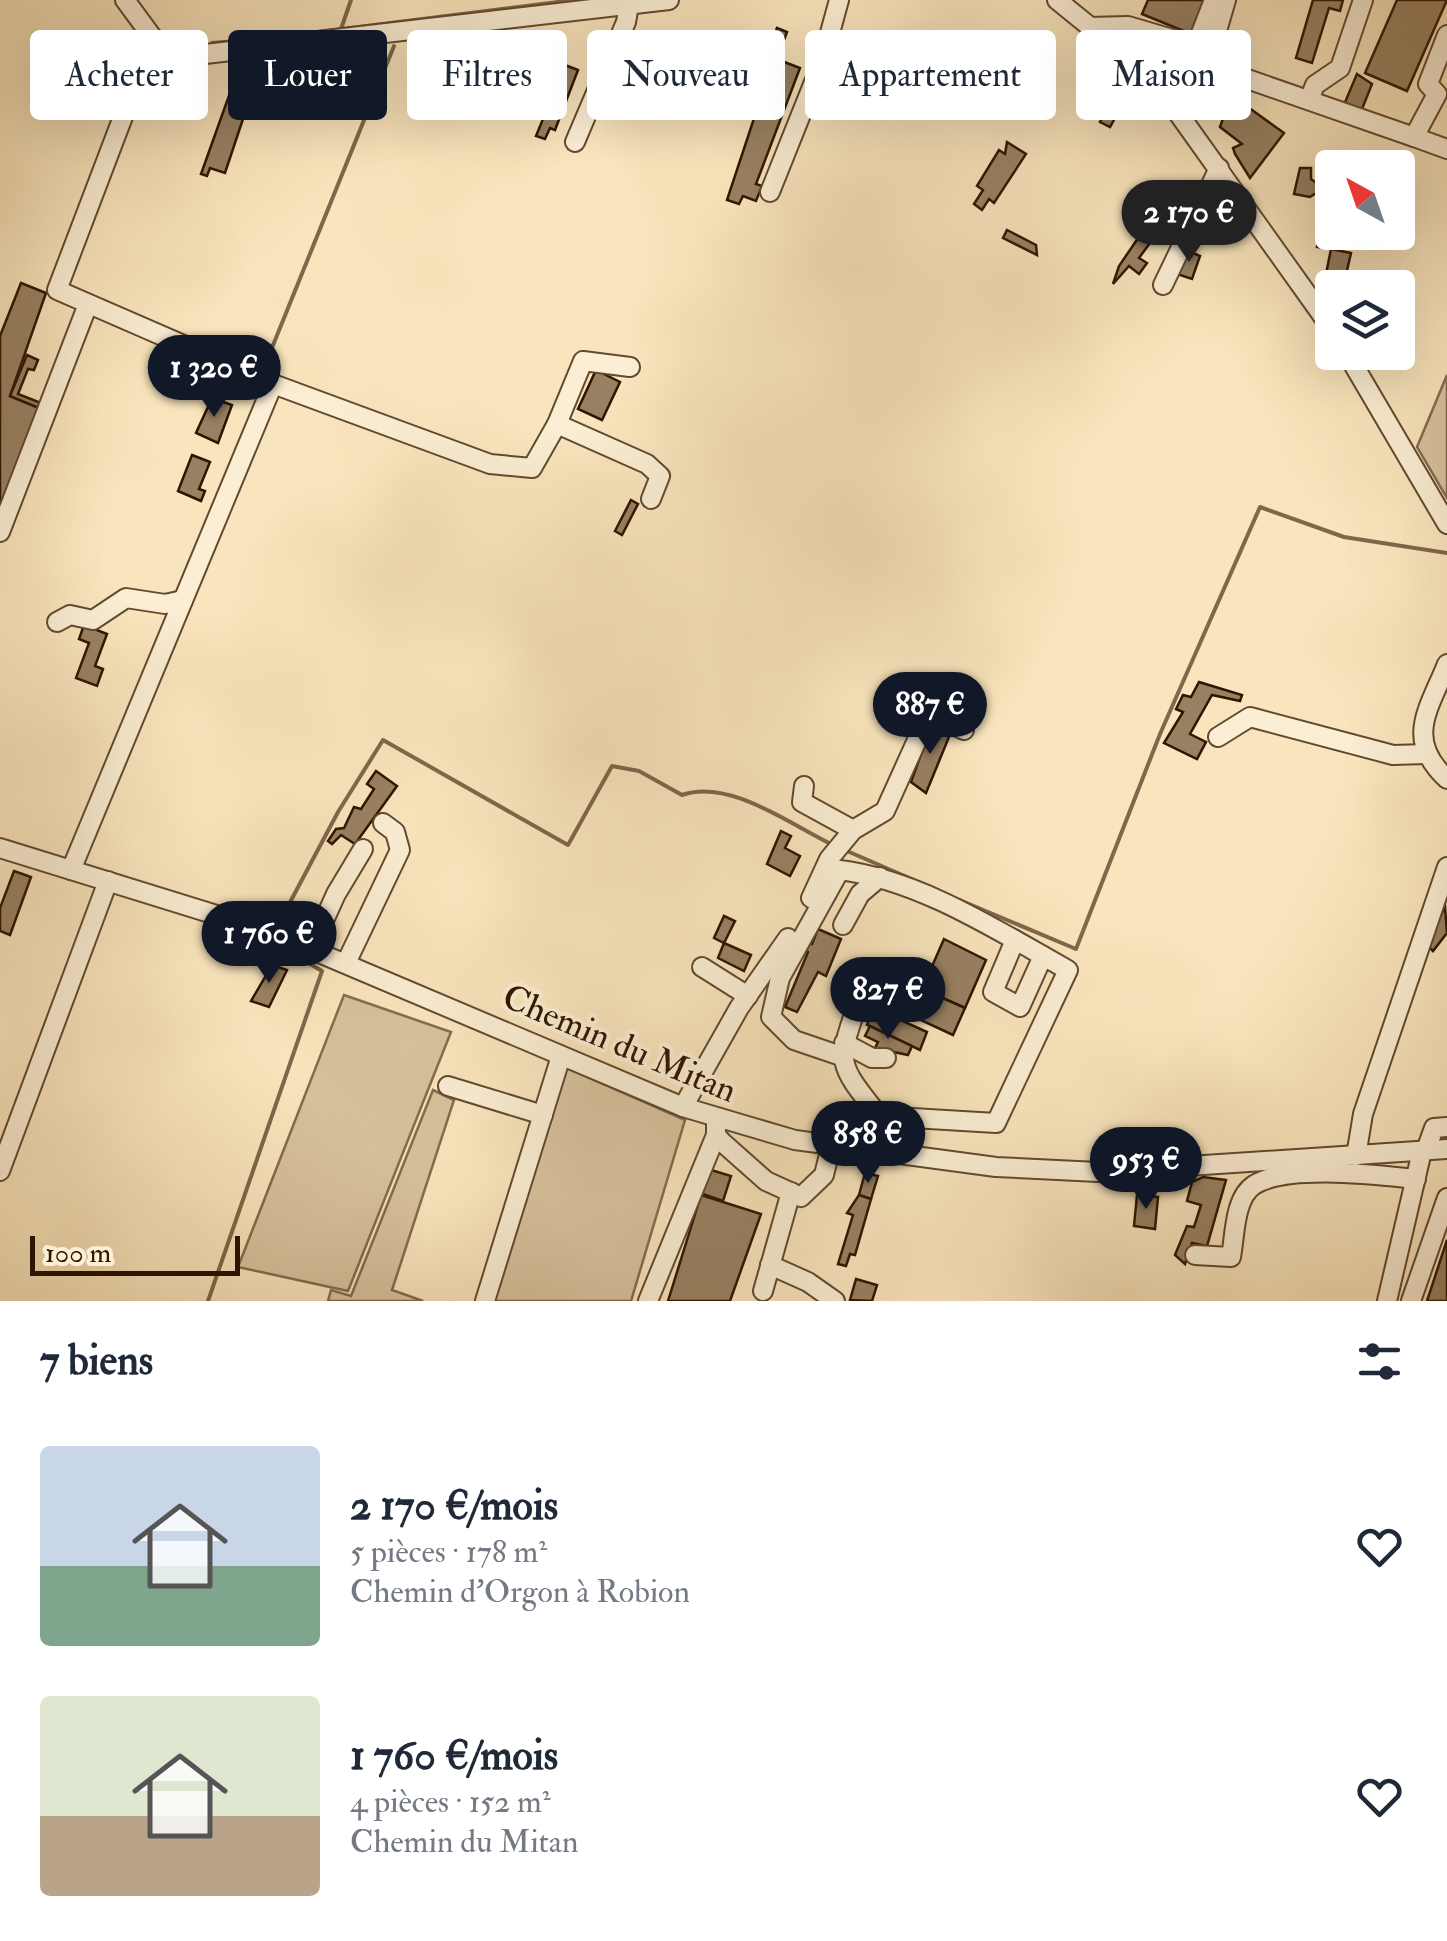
<!DOCTYPE html>
<html lang="fr">
<meta charset="utf-8">
<style>
:root{--surface:#fff;--page:#f6f6f7;--text:#1f2937;--muted:#747a83;--accent:#111827}
body{margin:0;font-family:"IM FELL Double Pica",serif;background:var(--page);color:var(--text);height:100vh;display:flex;flex-direction:column;font-size:38px;white-space:nowrap}
*{box-sizing:border-box;margin:0}
p{font-size:32px;color:var(--muted)}
.icon{flex:none;width:55px;height:55px;fill:none;stroke:currentColor;stroke-width:2;stroke-linecap:round;stroke-linejoin:round}
.map{position:relative;height:1301px;overflow:hidden}
.sheet{display:flex;flex-direction:column;background:var(--surface);flex:1}
.sheet>*{flex:none}
.hud{position:absolute;left:30px;top:30px;width:1388px;height:90px;display:flex;gap:20px}
.needle{width:65px;rotate:320deg}
.tools{position:absolute;left:1315px;top:150px;display:grid;gap:20px}
.tools a{display:grid;place-items:center;width:100px;height:100px;border-radius:10px;background:var(--surface);box-shadow:0 10px 40px #0002;font-size:50px}
.scale{position:absolute;left:30px;bottom:25px;width:210px;box-sizing:border-box;padding-left:10px;border:5px solid #2f1500;border-top:0;font-size:28px;line-height:35px;white-space:nowrap;color:#2f1500;-webkit-text-stroke:8px #fbeed4;paint-order:stroke}
.price{position:absolute;translate:-50% -85px;padding:0 22px;border-radius:35px;background:var(--accent);color:#fff;font-size:32px;line-height:65px;filter:drop-shadow(0 2px 5px #0008)}
.price::after{content:'';position:absolute;left:50%;top:60px;width:30px;height:22px;margin-left:-15px;background:inherit;clip-path:polygon(0 0,100% 0,50% 100%)}
.price.selected{background:#222;color:#fff}
ul{padding:0;list-style:none}
li{display:flex;align-items:center;gap:30px;height:250px;padding:0 40px}
li span{display:grid;place-items:center;flex:none;width:280px;height:200px;border-radius:10px;color:#555}
li>.icon{margin-inline-start:auto}
span .icon{width:120px;height:120px;fill:#fffc;stroke-width:1}
li b{font-size:42px}
h2{display:flex;justify-content:space-between;align-items:center;height:120px;padding:0 40px;font-size:42px}
.chip{padding:0 35px;border-radius:10px;background:var(--surface);box-shadow:0 10px 40px #0002;font-size:35px;line-height:90px}
.chip.selected{background:var(--accent);color:#fff}
.map>svg:first-child{display:block}
</style>
<div class="map">
<svg width="1447" height="1301" viewBox="0 0 1447 1301">
<rect width="100%" height="100%" fill="#f9e5bd"/>
<filter id="stains"><feTurbulence type="fractalNoise" baseFrequency=".002" numOctaves="4"/><feColorMatrix values="0 0 0 0 .2 0 0 0 0 .09 0 0 0 0 .02 0 0 0 .5 -.17"/></filter>
<radialGradient id="worn" r=".72"><stop offset=".6" stop-color="#630" stop-opacity="0"/><stop offset="1" stop-color="#630" stop-opacity=".3"/></radialGradient>
<g fill="#d7c29d" stroke="#836c4e" stroke-width="2.5">
<polygon points="1447,375 1447,498 1417,447"/>
<polygon points="344,995 451,1032 348,1291 238,1267"/>
<polygon points="563,1066 685,1120 631,1301 490,1301"/>
<polygon points="433,1090 454,1100 392,1290 423,1301 328,1301 331,1290 351,1296"/>
</g>
<g fill="none" stroke-linecap="round" stroke-linejoin="round">
<g stroke="#7f674b" stroke-width="4">
<polyline points="341,29 351,0"/>
<polyline points="311,33 574,0"/>
<polyline points="212,43 262,39"/>
<polyline points="103,301 241,361"/>
<polyline points="259,369 263,370 394,46"/>
<polyline points="847,851 930,887"/>
<polyline points="938,891 1076,949 1160,734 1260,507 1344,537 1447,553"/>
<path d="M279,923l59,-111 45,-72 185,105 44,-79 27,5 43,24c47,-17 109,30 151,50"/>
<polyline points="208,1301 322,971 273,942"/>
</g>
</g>
<g fill="#988162" stroke="#2f1500" stroke-width="2.5">
<polygon points="1148,0 1205,0 1191,34 1142,14"/>
<polygon points="1313,0 1343,0 1340,11 1329,8 1312,63 1296,58"/>
<polygon points="1397,0 1447,0 1407,91 1365,73"/>
<polygon points="777,28 787,32 777,59 767,55"/>
<polygon points="774,58 800,68 756,184 762,186 756,201 743,196 739,204 727,200"/>
<polygon points="241,62 262,62 225,173 210,168 207,176 201,174"/>
<polygon points="557,62 578,70 555,130 550,128 545,139 536,136 543,119 536,116"/>
<polygon points="1357,74 1372,84 1360,114 1343,107"/>
<polygon points="1231,95 1284,133 1250,178 1235,154 1233,148 1242,144 1220,127"/>
<polygon points="1112,99 1122,105 1110,127 1100,122"/>
<polygon points="1007,142 1026,154 994,203 989,199 982,210 974,204 983,190 977,186 999,150 1005,154"/>
<polygon points="1323,161 1338,164 1332,168 1332,208 1327,209 1321,190 1310,197 1294,194 1300,168 1311,168 1311,179 1318,184"/>
<polygon points="1147,213 1180,227 1174,240 1158,232 1139,258 1147,263 1139,274 1129,266 1113,284 1119,266 1145,228 1139,224"/>
<polygon points="1321,224 1335,232 1332,249 1317,247"/>
<polygon points="1007,230 1036,245 1037,255 1003,238"/>
<polygon points="1331,249 1351,253 1343,288 1334,288 1336,276 1326,274"/>
<polygon points="1186,250 1200,256 1192,279 1177,274"/>
<polygon points="21,283 46,293 10,396 44,410 0,508 0,336"/>
<polygon points="27,355 38,360 34,370 28,369 18,394 46,405 44,410 10,396"/>
<polygon points="596,370 620,382 602,420 578,409"/>
<polygon points="212,398 232,405 218,443 196,433"/>
<polygon points="192,455 210,462 199,489 205,491 201,501 178,491"/>
<polygon points="631,500 638,504 622,535 615,531"/>
<polygon points="84,625 107,634 95,666 103,669 97,686 76,678 89,643 79,639"/>
<polygon points="1199,682 1242,695 1240,701 1212,695 1190,734 1206,742 1197,759 1164,743 1183,712 1176,709 1183,695 1191,697"/>
<polygon points="932,724 951,732 926,793 911,782"/>
<polygon points="376,771 397,786 355,844 341,835 332,844 328,841 336,829 344,828 354,807 361,809 374,789 367,784"/>
<polygon points="781,831 791,836 785,848 800,856 790,876 767,864"/>
<polygon points="14,871 31,877 10,935 0,931 0,908"/>
<polygon points="1444,894 1447,933 1433,951 1426,944 1445,907 1439,903"/>
<polygon points="724,916 735,921 724,943 714,938"/>
<polygon points="818,929 841,939 826,976 818,972 797,1012 785,1007 808,952 802,949 806,941 812,944"/>
<polygon points="944,939 986,960 965,1008 922,989"/>
<polygon points="724,943 751,955 744,971 718,958"/>
<polygon points="862,962 965,1008 953,1035 852,988"/>
<polygon points="272,965 287,970 269,1007 251,1001"/>
<polygon points="874,1008 927,1032 920,1050 867,1025"/>
<polygon points="870,1026 912,1046 908,1055 875,1048 878,1042 865,1036"/>
<polygon points="708,1169 731,1176 723,1201 700,1193"/>
<polygon points="865,1173 878,1176 871,1199 859,1195"/>
<polygon points="1203,1177 1226,1180 1207,1246 1192,1243 1185,1264 1175,1255 1187,1226 1194,1227 1201,1205 1187,1201 1192,1182"/>
<polygon points="701,1195 761,1214 730,1301 668,1301"/>
<polygon points="859,1195 871,1199 855,1255 850,1254 846,1266 838,1264 853,1215 847,1213"/>
<polygon points="1137,1195 1158,1197 1155,1229 1134,1226"/>
<polygon points="1447,1240 1447,1301 1427,1301"/>
<polygon points="856,1279 877,1285 872,1301 850,1300"/>
</g>
<g fill="none" stroke-linecap="round" stroke-linejoin="round">
<defs>
<g id="minor">
<polyline points="125,0 153,38 188,56 669,0"/>
<polyline points="1057,0 1110,43 1178,113 1332,329"/>
<polyline points="1089,27 1128,26 1196,46 1212,5"/>
<polyline points="153,38 57,290 273,384 490,464 532,468 557,424 583,361 630,367"/>
<polyline points="1110,43 1119,41 1207,65 1414,137 1437,94 1428,84 1447,35"/>
<polyline points="1138,65 1219,99"/>
<polyline points="1207,65 1226,0"/>
<polyline points="1309,100 1315,85 1340,68 1363,0"/>
<polyline points="1414,137 1447,149"/>
<polyline points="575,142 626,22 629,5"/>
<polyline points="770,192 822,62 839,0"/>
<polyline points="1163,285 1219,168"/>
<polyline points="1346,352 1447,524"/>
<polyline points="557,424 647,464 660,476 651,499"/>
<polyline points="0,532 88,304"/>
<polyline points="57,622 70,615 93,620 126,598 165,604 183,600"/>
<path d="M1447,664c-18,45 -43,75 0,115"/>
<polyline points="1218,737 1250,717 1393,755 1426,754"/>
<polyline points="804,786 802,802 853,830"/>
<polyline points="0,848 265,930 683,1107 795,1140 996,1167 1098,1172 1447,1149"/>
<polyline points="71,870 273,384"/>
<polyline points="811,898 829,859 853,830 885,811 922,729 935,717 964,730"/>
<polyline points="843,925 860,894 880,877"/>
<polyline points="1015,940 993,992 1020,1007 1043,956"/>
<polyline points="311,949 336,894 363,849"/>
<polyline points="346,963 400,850 395,832 383,823"/>
<polyline points="702,967 748,996"/>
<path d="M860,996c-23,69 -25,64 19,120l-11,34"/>
<polyline points="844,1043 872,1058 886,1058"/>
<path d="M844,1057l-50,-17 -23,-23 9,-39 60,-108c80,10 158,61 228,100l-72,153 -117,-7"/>
<polyline points="448,1086 543,1115"/>
<polyline points="683,1107 739,1008 788,938"/>
<polyline points="716,1120 716,1135 722,1142 766,1181 801,1197 824,1175 831,1146"/>
<polyline points="1426,1150 1434,1128 1447,1127"/>
<polyline points="1356,1156 1363,1114 1447,867"/>
<polyline points="0,1171 108,881"/>
<path d="M1195,1255l36,2c4,-21 3,-59 23,-72 33,-21 123,-10 162,-6"/>
<polyline points="770,1265 808,1282 835,1301"/>
<polyline points="763,1291 791,1192"/>
<polyline points="485,1301 561,1056"/>
<polyline points="648,1301 716,1135"/>
<polyline points="1387,1301 1422,1151"/>
<polyline points="1411,1301 1447,1198"/>
</g>
</defs>
<use href="#minor" stroke="#62492f" stroke-width="22"/>
<use href="#minor" stroke="#fbeed4" stroke-width="18"/>
</g>
<g text-anchor="middle" stroke-width="8" stroke-linejoin="round" paint-order="stroke">
<g font-size="35" fill="#2f1500" stroke="#fbeed4">
<text transform="translate(620 1043) rotate(23)" y="12">Chemin du Mitan</text>
</g>
</g>
<rect width="100%" height="100%" filter="url(#stains)"/>
<rect width="100%" height="100%" fill="url(#worn)"/>
</svg>
<div class="tools">
<a><svg class="needle" viewBox="-14 -14 28 28"><path d="M0-13l5 13h-10z" fill="#e53935"/><path d="M0 13l5-13h-10z" fill="#747a83"/></svg></a>
<a><svg class="icon" aria-label="layers" viewBox="0 0 24 24"><path d="M12 4l9 5-9 5-9-5zM3 14l9 5 9-5"/></svg></a>
</div>
<div class="scale">100 m</div>
<b class="price selected" style="left:1189px;top:265px">2 170 €</b>
<b class="price" style="left:214px;top:420px">1 320 €</b>
<b class="price" style="left:930px;top:757px">887 €</b>
<b class="price" style="left:269px;top:986px">1 760 €</b>
<b class="price" style="left:888px;top:1042px">827 €</b>
<b class="price" style="left:868px;top:1186px">858 €</b>
<b class="price" style="left:1146px;top:1212px">953 €</b>
<div class="hud">
<a class="chip">Acheter</a>
<a class="chip selected">Louer</a>
<a class="chip">Filtres</a>
<a class="chip">Nouveau</a>
<a class="chip">Appartement</a>
<a class="chip">Maison</a>
</div>
</div>
<section class="sheet">
<h2>7 biens<svg class="icon" aria-label="filters" viewBox="0 0 24 24"><path d="M4 7h16M4 17h16"/><circle cx="9" cy="7" r="2"/><circle cx="15" cy="17" r="2"/></svg></h2>
<ul>
<li><span style="background:linear-gradient(#c9d6e8 60%,#7fa58c 0)"><svg class="icon" aria-label="home" viewBox="0 0 24 24"><path d="M3 11l9-7 9 7M6 9v11h12V9"/></svg></span><div><b>2 170 €/mois</b><p>5 pièces · 178 m²</p><p>Chemin d'Orgon à Robion</p></div><svg class="icon" aria-label="heart" viewBox="0 0 24 24"><path d="M12 20l-8-8c-3-5 5-10 8-4 3-6 11-1 8 4z"/></svg></li>
<li><span style="background:linear-gradient(#dfe7d0 60%,#b9a48a 0)"><svg class="icon" aria-label="home" viewBox="0 0 24 24"><path d="M3 11l9-7 9 7M6 9v11h12V9"/></svg></span><div><b>1 760 €/mois</b><p>4 pièces · 152 m²</p><p>Chemin du Mitan</p></div><svg class="icon" aria-label="heart" viewBox="0 0 24 24"><path d="M12 20l-8-8c-3-5 5-10 8-4 3-6 11-1 8 4z"/></svg></li>
</ul>
</section>
